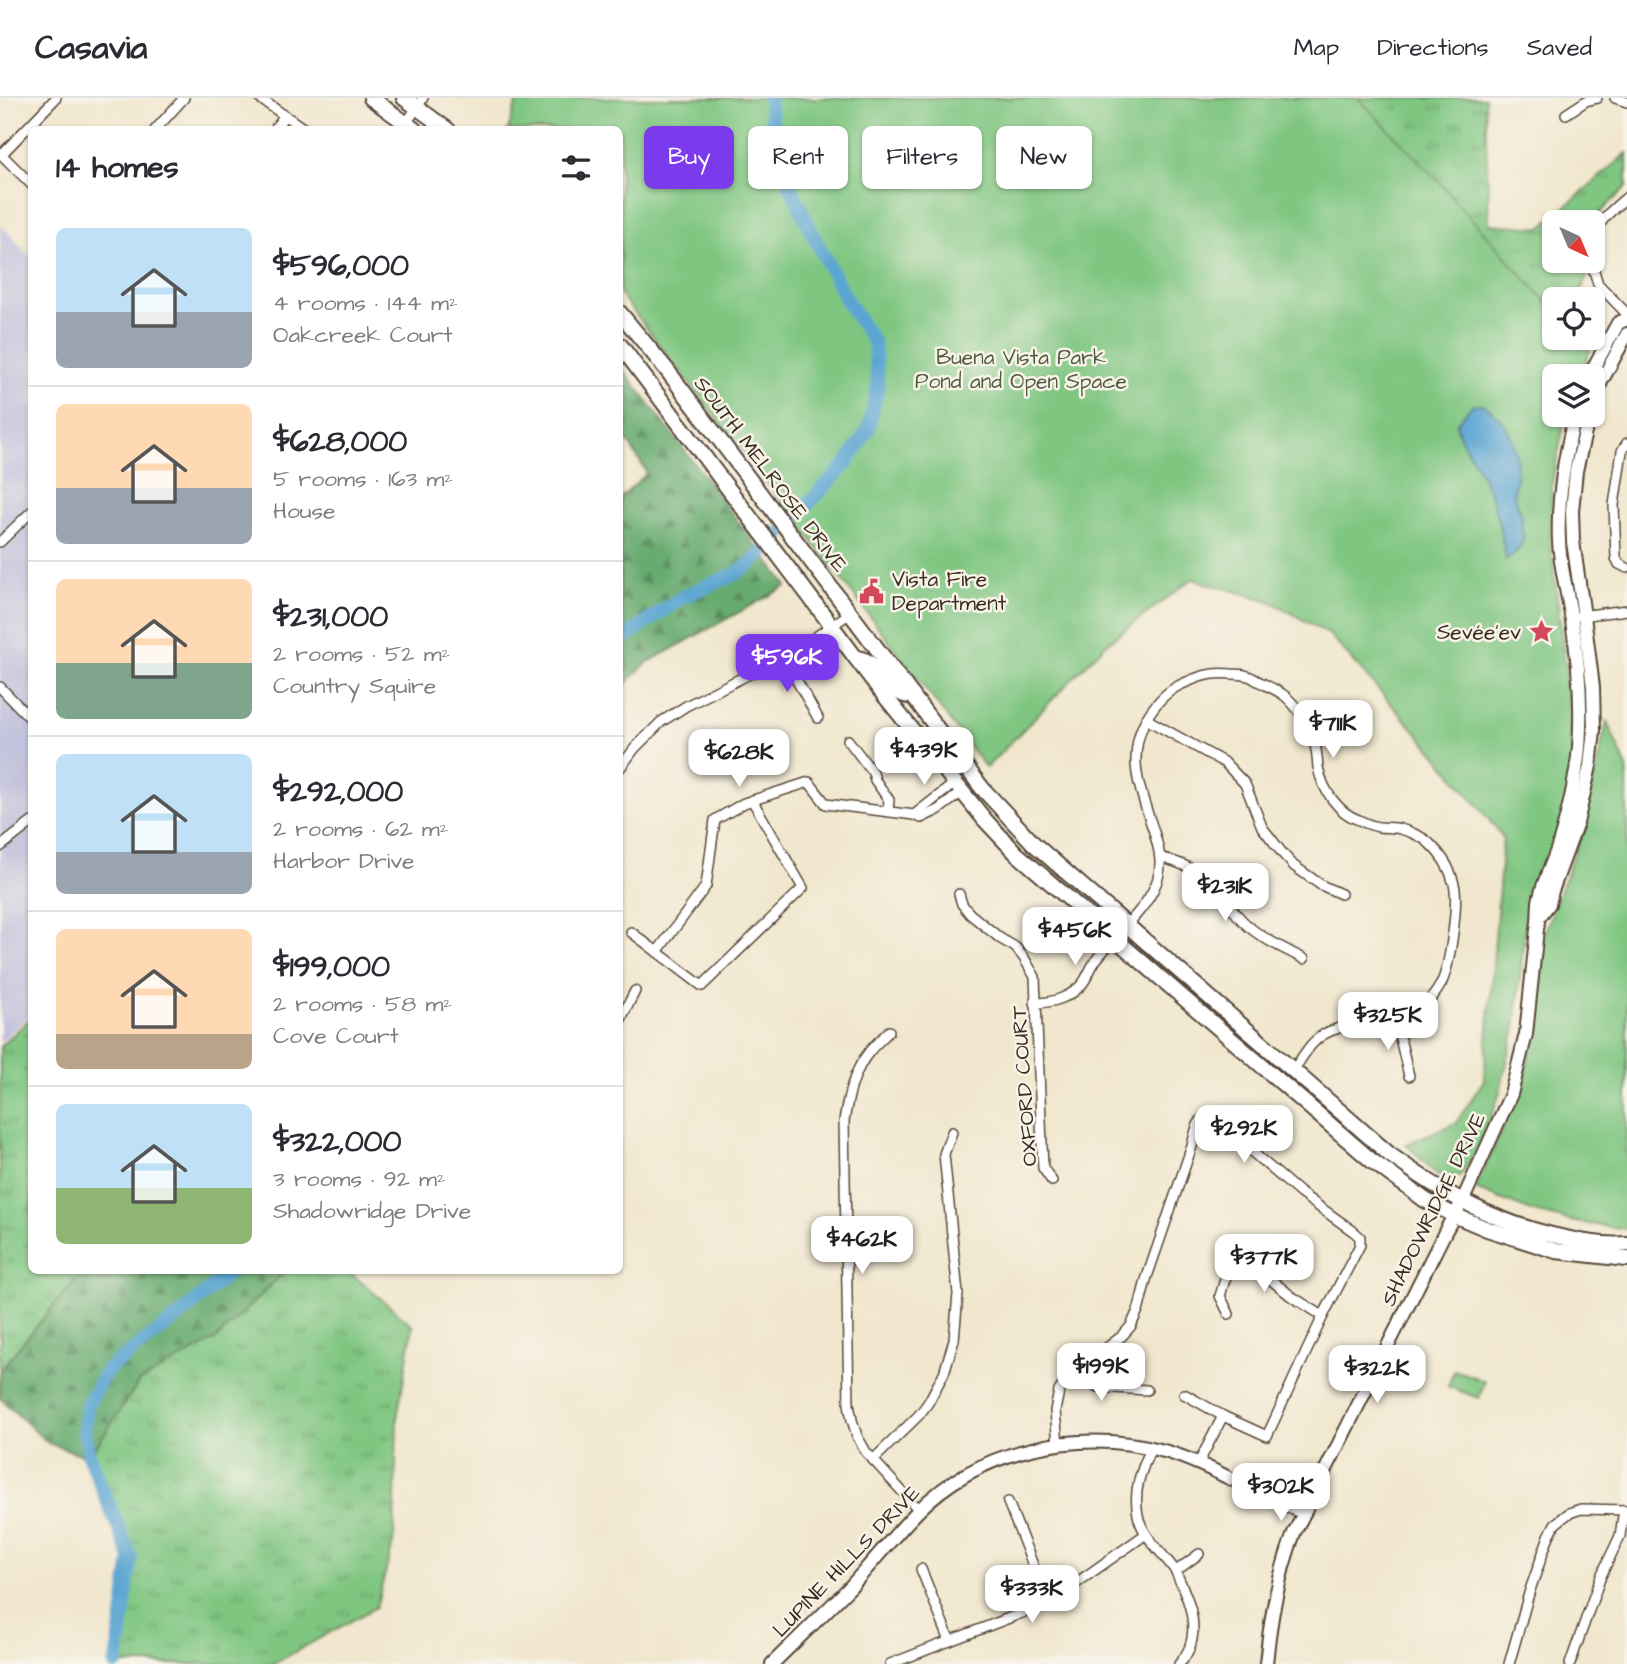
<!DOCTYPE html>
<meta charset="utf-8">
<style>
:root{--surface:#fff;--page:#f7f7f7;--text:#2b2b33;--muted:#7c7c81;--line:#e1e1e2;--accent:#7c3aed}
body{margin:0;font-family:"Architects Daughter",sans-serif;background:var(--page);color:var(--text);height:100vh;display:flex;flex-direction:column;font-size:26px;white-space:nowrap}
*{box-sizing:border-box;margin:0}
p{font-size:23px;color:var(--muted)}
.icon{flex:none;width:38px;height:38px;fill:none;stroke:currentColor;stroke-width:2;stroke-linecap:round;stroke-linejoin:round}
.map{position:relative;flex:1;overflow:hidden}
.drawer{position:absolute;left:28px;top:28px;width:595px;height:1148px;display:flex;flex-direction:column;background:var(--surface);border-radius:10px;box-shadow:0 2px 5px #0004}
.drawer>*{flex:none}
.banner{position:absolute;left:644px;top:28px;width:665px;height:63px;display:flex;gap:14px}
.needle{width:46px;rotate:136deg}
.tools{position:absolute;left:1542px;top:112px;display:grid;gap:14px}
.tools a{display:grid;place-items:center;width:63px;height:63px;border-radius:10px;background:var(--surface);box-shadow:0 2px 5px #0004;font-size:35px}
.price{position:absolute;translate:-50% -60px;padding:0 16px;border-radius:14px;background:#fff;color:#222;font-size:23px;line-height:46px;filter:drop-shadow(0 2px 4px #0008)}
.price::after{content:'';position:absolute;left:50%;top:42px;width:21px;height:16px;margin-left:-10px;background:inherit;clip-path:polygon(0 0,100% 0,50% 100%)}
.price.selected{background:var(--accent);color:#fff}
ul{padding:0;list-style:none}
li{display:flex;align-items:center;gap:21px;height:175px;padding:0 28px}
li+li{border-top:2px solid var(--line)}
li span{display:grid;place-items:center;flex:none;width:196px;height:140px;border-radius:10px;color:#555}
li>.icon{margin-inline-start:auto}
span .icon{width:84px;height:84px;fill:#fffc;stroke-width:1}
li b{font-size:30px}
h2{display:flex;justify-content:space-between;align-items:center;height:84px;padding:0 28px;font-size:30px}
.tag{padding:0 24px;border-radius:10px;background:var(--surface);box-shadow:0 2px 5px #0004;font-size:24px;line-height:63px}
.tag.selected{background:var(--accent);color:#fff}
header{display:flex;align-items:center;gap:42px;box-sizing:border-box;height:98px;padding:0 35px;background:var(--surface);border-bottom:2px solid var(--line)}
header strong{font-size:33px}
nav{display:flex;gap:38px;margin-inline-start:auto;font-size:24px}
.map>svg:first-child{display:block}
</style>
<header>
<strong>Casavia</strong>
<nav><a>Map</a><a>Directions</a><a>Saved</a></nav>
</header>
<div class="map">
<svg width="1627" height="1566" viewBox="0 0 1627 1566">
<defs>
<pattern id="grass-tufts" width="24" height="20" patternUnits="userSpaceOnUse" patternTransform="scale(1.75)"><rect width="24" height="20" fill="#7fc681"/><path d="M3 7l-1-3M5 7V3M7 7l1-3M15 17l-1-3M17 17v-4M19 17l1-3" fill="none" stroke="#69a169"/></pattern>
<pattern id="forest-firs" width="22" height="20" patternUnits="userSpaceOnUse" patternTransform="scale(1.75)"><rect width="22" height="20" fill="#67ab6f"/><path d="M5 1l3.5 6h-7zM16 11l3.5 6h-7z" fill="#568b5b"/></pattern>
</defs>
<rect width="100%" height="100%" fill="#f7f3e8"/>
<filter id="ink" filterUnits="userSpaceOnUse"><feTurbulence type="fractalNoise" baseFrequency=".0143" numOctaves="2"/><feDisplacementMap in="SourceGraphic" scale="14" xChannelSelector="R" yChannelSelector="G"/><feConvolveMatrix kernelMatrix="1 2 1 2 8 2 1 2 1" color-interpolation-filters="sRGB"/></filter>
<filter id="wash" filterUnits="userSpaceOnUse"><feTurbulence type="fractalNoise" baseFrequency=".00686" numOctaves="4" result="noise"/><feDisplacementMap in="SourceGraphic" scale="28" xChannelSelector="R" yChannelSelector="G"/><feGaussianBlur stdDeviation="1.57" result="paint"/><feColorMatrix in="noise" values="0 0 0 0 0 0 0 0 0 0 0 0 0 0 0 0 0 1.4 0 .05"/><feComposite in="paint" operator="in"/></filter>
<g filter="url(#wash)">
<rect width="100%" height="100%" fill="#f1e7ce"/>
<polygon fill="#c2c2dc" points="0,126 32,161 32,915 0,945"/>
<g fill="url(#grass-tufts)" stroke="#5d7850" stroke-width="2">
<polygon points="1097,0 1485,0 1489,126 1541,130 1627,55 1627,88 1591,124 1554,124 1554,163 1583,163 1587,179 1577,201 1554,201 1554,229"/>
<polygon points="31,920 32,1172 83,1173 0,1272 0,949"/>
<polygon points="285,1173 348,1173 413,1228 397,1320 394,1442 376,1509 273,1566 116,1566 131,1460 89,1359 139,1284 216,1241"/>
</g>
<g fill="url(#forest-firs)" stroke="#516a46" stroke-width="2">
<polygon points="620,267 787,488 648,564 620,591 620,401 647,375 620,331"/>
<polygon points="83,1173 83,1172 285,1173 216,1241 139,1284 89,1359 48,1345 0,1300 0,1272"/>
</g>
<g fill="#7fc681" stroke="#5d7850" stroke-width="2">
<polygon points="518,0 1358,0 1431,75 1554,213 1554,240 1578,240 1590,253 1580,278 1554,278 1554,317 1566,317 1552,384 1550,444 1565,565 1575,690 1526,822 1515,930 1499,997 1480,1049 1459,1079 1438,1078 1406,1046 1456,1025 1484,982 1503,739 1440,661 1330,537 1270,503 1192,481 1106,546 986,670 803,431 620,196 620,32 508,32"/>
<polygon points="1607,624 1627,670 1627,1131 1580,1125 1534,1114 1475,1091 1523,986 1540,906 1545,833 1580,739"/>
<polygon points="1454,1272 1485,1283 1479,1300 1448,1289"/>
</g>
<path fill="#5aa5d2" stroke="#4a6878" stroke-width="2" d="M1483,306c23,15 34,37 34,65 0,9 -4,19 -3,27 1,7 8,14 8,21 1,10 -3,8 2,21l-5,11 -13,11c-5,-29 -11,-60 -25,-86 -9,-18 -21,-31 -25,-50l16,-19z"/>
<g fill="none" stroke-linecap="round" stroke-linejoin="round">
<g stroke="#5aa5d2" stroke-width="14">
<polyline points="620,543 682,499 735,476 753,464 846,366 868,332 878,287 874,245 848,205 813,137 785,76 772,25 769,0"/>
<polyline points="115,1566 117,1563 131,1460 89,1359 84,1333 87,1307 107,1272 178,1219 232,1172"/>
</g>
</g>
</g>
<g filter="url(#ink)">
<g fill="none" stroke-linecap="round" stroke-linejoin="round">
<defs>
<g id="street">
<polyline points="259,0 306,32"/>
<polyline points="1615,0 1627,4"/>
<polyline points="1566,16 1586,3 1597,0"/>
<polyline points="155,32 184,0"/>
<polyline points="274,32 285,17"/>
<polyline points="402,32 423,0"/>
<polyline points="0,55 32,87"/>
<polyline points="2,56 56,0"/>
<path d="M1592,141c6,-18 21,-30 35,-42"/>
<polyline points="1591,163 1598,186 1627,216"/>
<polyline points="1627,345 1622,353 1614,407 1616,460 1619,466 1627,470"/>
<polyline points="0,444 32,413"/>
<polyline points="1580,518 1627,512"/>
<polyline points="783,558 818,620"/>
<polyline points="0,589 32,622"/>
<polyline points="1146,621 1225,665 1245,686 1262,729 1283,756 1294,768 1321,787 1341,796"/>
<polyline points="848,642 873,675 875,682 889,702 888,713"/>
<polyline points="620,670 635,650 661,624 686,608 797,552 850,515"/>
<polyline points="914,717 955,685"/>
<polyline points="0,749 32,724"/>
<path d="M1160,759c21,6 41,14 56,31 11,13 19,27 32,38 16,14 37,23 56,33"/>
<polyline points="959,796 962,806 970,816 1001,841 1015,849 1024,860 1035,879 1043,1070 1052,1083"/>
<polyline points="631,834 702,888 803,790 752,702"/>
<polyline points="657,854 706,788 715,722 744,705 809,684 826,706 914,717 921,720 938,712 962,694"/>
<path d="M1035,905c18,0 37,-6 48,-20 5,-7 8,-16 13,-23 19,-26 56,-53 63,-86 3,-15 -1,-28 -5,-42 -12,-37 -28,-71 -10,-109 8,-15 20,-30 36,-38 20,-9 30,-13 52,-11 5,0 11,0 16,2 4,1 9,5 14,7 7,4 17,8 23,13 13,11 23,29 29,45 3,9 3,17 4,26 4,22 20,46 41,53 6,3 13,6 20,7 7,1 15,0 21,2 9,2 23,8 29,14 12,11 21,25 25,41 5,19 -4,82 -13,100 -5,9 -12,18 -20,25 -33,26 -80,3 -109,35 -7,8 -13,18 -19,27"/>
<polyline points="620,923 635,893"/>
<polyline points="1396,923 1409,978"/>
<path d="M889,933c-6,7 -14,13 -20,21 -16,20 -21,45 -25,69l5,283 3,16 5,16 9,16 53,58"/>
<path d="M1229,1216l-9,-18c5,-15 8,-39 28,-35l43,35 32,20"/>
<polyline points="1078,1272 1087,1284 1098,1289 1147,1292"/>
<path d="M1058,1346l-3,-33 4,-20 6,-9 13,-12 44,-34 9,-10 8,-18 7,-28 46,-134c3,-12 4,-23 14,-31l9,2 8,10 77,66 53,38 7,6v8l-37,71 -56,120 -44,-20 -39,-22"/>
<path d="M1151,1350c-10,23 -18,41 -13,67 4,21 24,37 36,54 4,6 6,13 9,19 11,25 17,54 -4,76"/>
<polyline points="873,1362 919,1317 928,1305 944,1275 954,1242 958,1196 944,1056 952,1034"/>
<polyline points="1198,1366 1223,1318"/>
<polyline points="1008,1404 1048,1505"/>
<polyline points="921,1471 950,1543"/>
<polyline points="1176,1473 1199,1456"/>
<polyline points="890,1566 1048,1505 1146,1436"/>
<polyline points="1509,1566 1530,1492 1549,1438 1555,1426 1569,1415 1581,1411 1627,1412"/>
<polyline points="1570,1566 1601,1478 1620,1438 1624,1412"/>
</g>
<g id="secondary">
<polyline points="1589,278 1618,225 1627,221"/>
<polyline points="1592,306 1601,284 1627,236"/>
<polyline points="1540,818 1549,806 1552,793 1577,725 1590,668 1594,632 1593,589 1584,518 1573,444 1572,413 1576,373 1589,317"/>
<path d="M772,1566c26,-26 53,-51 79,-78 23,-25 43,-51 67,-75 62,-63 162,-83 246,-60 22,6 43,16 63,26 26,12 51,24 77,36"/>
<path d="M1266,1566c4,-45 12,-88 28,-131l152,-303 16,-28 49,-108 15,-60 11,-105c2,-9 1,-17 2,-27 3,-18 13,-37 19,-55 11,-35 22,-84 22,-121 1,-35 -3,-76 -9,-111 -4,-25 -11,-49 -12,-74 -2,-43 6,-85 16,-126"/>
</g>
<g id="primary">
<polyline points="371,0 415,32"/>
<polyline points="404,0 448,32"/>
<path d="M620,215l47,57 315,418 52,56 355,310c52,38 101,66 163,81 26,6 49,11 75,9"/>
<polyline points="620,247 880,592 985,722 1016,755 1372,1063 1425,1102 1454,1117 1487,1131 1556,1153 1627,1161"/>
<path d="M856,560c29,3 31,40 57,38"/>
</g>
</defs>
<use href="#street" stroke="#564638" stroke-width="12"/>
<use href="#secondary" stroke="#564638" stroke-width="16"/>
<use href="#primary" stroke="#564638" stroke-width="18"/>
<use href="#street" stroke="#fff" stroke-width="9"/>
<use href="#secondary" stroke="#fff" stroke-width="12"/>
<use href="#primary" stroke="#fff" stroke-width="14"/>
</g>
</g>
<defs>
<symbol id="civic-bare" viewBox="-9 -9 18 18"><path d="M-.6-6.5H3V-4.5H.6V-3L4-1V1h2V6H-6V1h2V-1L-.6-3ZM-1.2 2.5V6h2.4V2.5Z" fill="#d1495b" stroke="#f7f3e8" stroke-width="2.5" paint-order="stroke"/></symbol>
<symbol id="sight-bare" viewBox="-9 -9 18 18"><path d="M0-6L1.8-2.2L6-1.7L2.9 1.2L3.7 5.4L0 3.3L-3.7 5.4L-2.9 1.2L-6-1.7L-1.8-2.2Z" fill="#d1495b" stroke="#f7f3e8" stroke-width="2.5" paint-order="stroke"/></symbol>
</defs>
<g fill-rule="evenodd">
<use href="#civic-bare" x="854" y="476" width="35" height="35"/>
<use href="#sight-bare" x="1524" y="516" width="35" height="35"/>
</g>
<g text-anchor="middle" stroke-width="5" stroke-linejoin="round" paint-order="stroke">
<g font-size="21" fill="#4f593c" stroke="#f7f3e8">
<text x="1021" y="266">Buena Vista Park<tspan x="1021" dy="24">Pond and Open Space</tspan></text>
</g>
<g font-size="21" fill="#3b2a1e" stroke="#f7f3e8">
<text transform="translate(771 376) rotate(53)" y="7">SOUTH MELROSE DRIVE</text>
<text transform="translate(1024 988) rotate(-94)" y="7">OXFORD COURT</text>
<text transform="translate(1433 1111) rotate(-64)" y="7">SHADOWRIDGE DRIVE</text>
<text transform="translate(846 1463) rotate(-46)" y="7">LUPINE HILLS DRIVE</text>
</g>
<g font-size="21" fill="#3b2a1e" stroke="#f7f3e8" text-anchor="start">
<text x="892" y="488">Vista Fire<tspan x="892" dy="24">Department</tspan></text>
<text x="1521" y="541" text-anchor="end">Sevée'ev</text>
</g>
</g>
</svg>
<div class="tools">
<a><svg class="needle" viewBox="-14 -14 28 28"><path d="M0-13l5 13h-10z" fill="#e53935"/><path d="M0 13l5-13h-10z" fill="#7c7c81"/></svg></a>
<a><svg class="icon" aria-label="locate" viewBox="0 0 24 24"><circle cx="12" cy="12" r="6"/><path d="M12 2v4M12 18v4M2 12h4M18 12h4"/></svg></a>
<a><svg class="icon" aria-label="layers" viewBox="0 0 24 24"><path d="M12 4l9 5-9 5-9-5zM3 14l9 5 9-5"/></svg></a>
</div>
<b class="price selected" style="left:787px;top:596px">$596K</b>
<b class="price" style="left:1333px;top:662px">$711K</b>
<b class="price" style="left:924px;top:689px">$439K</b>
<b class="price" style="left:739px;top:691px">$628K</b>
<b class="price" style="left:1225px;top:825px">$231K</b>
<b class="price" style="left:1075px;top:869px">$456K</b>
<b class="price" style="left:1388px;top:954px">$325K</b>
<b class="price" style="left:1244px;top:1067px">$292K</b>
<b class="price" style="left:862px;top:1178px">$462K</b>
<b class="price" style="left:1264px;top:1196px">$377K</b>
<b class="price" style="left:1101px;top:1305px">$199K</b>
<b class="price" style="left:1377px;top:1307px">$322K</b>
<b class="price" style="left:1281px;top:1425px">$302K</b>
<b class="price" style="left:1032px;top:1527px">$333K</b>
<div class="banner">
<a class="tag selected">Buy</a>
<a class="tag">Rent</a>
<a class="tag">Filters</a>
<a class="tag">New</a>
</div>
<section class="drawer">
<h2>14 homes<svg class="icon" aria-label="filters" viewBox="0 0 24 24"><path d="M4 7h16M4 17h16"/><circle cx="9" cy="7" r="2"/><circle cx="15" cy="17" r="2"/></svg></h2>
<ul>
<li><span style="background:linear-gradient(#bfe0f5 60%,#9aa5b1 0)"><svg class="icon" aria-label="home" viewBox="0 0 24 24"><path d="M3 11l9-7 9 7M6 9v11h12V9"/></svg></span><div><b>$596,000</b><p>4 rooms · 144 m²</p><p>Oakcreek Court</p></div></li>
<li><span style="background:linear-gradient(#ffd9b3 60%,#9aa5b1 0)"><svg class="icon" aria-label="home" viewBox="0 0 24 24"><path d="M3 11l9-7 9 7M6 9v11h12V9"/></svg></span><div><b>$628,000</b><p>5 rooms · 163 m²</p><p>House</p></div></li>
<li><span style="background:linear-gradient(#ffd9b3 60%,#7fa58c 0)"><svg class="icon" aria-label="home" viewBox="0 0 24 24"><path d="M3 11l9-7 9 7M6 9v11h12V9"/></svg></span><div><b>$231,000</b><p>2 rooms · 52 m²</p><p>Country Squire</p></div></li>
<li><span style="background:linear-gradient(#bfe0f5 70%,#9aa5b1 0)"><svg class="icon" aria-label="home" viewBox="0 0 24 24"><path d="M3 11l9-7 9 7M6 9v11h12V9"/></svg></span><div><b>$292,000</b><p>2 rooms · 62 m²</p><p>Harbor Drive</p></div></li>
<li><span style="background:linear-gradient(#ffd9b3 75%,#b9a48a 0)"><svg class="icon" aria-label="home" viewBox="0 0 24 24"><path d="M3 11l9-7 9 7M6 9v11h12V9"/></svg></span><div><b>$199,000</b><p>2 rooms · 58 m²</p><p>Cove Court</p></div></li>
<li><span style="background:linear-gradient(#bfe0f5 60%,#8fb573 0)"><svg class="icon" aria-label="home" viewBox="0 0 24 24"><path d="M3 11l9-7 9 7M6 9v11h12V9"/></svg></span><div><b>$322,000</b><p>3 rooms · 92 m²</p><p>Shadowridge Drive</p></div></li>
</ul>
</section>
</div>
